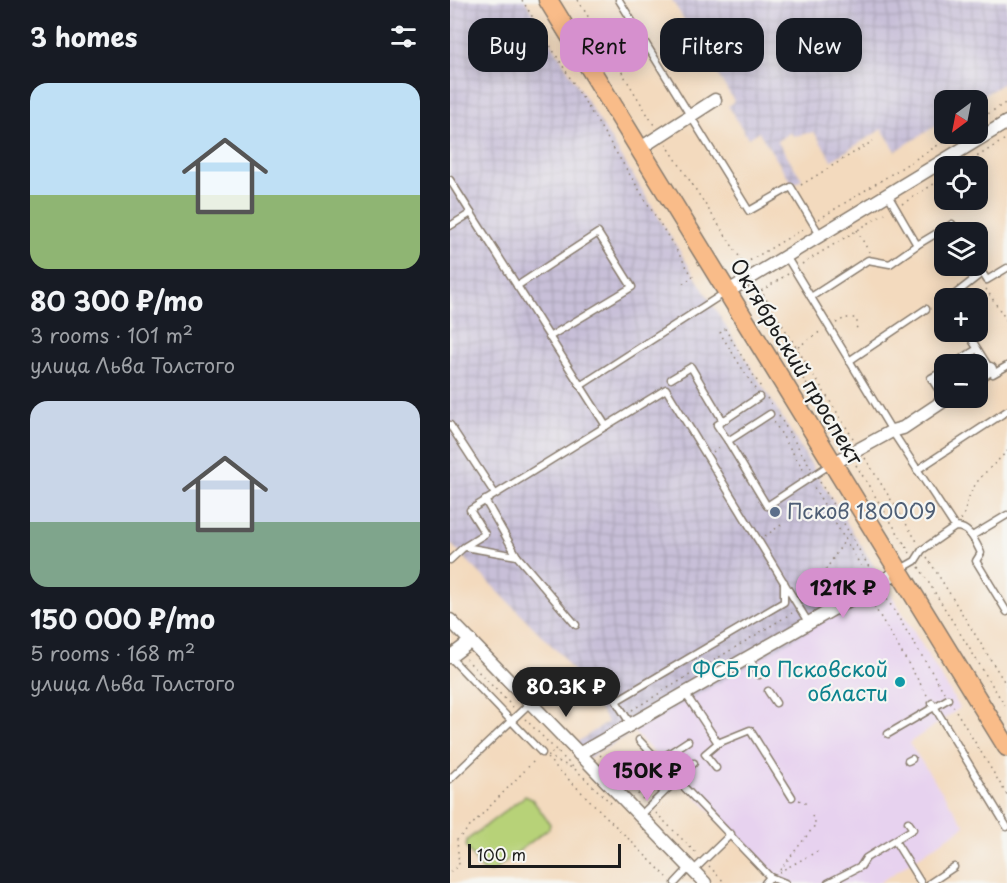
<!DOCTYPE html>
<meta charset="utf-8">
<style>
:root{--surface:#171b24;--page:#242831;--text:#f1f3f6;--muted:#9ea1a6;--accent:#d690ce}
body{margin:0;font-family:"Playpen Sans",sans-serif;background:var(--page);color:var(--text);height:100vh;display:flex;flex-direction:column;font-size:22px;white-space:nowrap}
*{box-sizing:border-box;margin:0}
p{font-size:20px;color:var(--muted)}
.icon{flex:none;width:33px;height:33px;fill:none;stroke:currentColor;stroke-width:2;stroke-linecap:round;stroke-linejoin:round}
.map{position:relative;flex:1;overflow:hidden}
.drawer{display:flex;flex-direction:column;background:var(--surface);width:450px}
.drawer>*{flex:none}
.top-card{position:absolute;left:18px;top:18px;width:448px;height:54px;display:flex;gap:12px}
.needle{width:39px;rotate:212deg}
.controls{position:absolute;left:484px;top:90px;display:grid;gap:12px}
.controls a{display:grid;place-items:center;width:54px;height:54px;border-radius:12px;background:var(--surface);box-shadow:0 3px 15px #0003;font-size:30px}
.scale{position:absolute;left:18px;bottom:15px;width:153px;box-sizing:border-box;padding-left:6px;border:3px solid #1c1c1c;border-top:0;font-size:16px;line-height:21px;white-space:nowrap;color:#1c1c1c;-webkit-text-stroke:4px #f6f6f2;paint-order:stroke}
.price{position:absolute;translate:-50% -51px;padding:0 14px;border-radius:21px;background:var(--accent);color:#111;font-size:20px;line-height:39px;filter:drop-shadow(0 2px 3px #0008)}
.price::after{content:'';position:absolute;left:50%;top:36px;width:18px;height:14px;margin-left:-9px;background:inherit;clip-path:polygon(0 0,100% 0,50% 100%)}
.price.current{background:#222;color:#fff}
ul{padding:0;list-style:none}
li{display:grid;align-content:center;gap:12px;height:318px;padding:0 30px}
li span{display:grid;place-items:center;height:186px;border-radius:18px;color:#555}
li>.icon{margin-inline-start:auto}
span .icon{width:108px;height:108px;fill:#fffc;stroke-width:1}
li b{font-size:26px}
h2{display:flex;justify-content:space-between;align-items:center;height:72px;padding:0 30px;font-size:26px}
.chip{padding:0 21px;border-radius:18px;background:var(--surface);box-shadow:0 3px 15px #0003;font-size:21px;line-height:54px}
.chip.current{background:var(--accent);color:#111}
main{display:flex;flex:1;min-height:0}
.map>svg:first-child{display:block}
</style>
<main>
<section class="drawer">
<h2>3 homes<svg class="icon" aria-label="filters" viewBox="0 0 24 24"><path d="M4 7h16M4 17h16"/><circle cx="9" cy="7" r="2"/><circle cx="15" cy="17" r="2"/></svg></h2>
<ul>
<li><span style="background:linear-gradient(#bfe0f5 60%,#8fb573 0)"><svg class="icon" aria-label="home" viewBox="0 0 24 24"><path d="M3 11l9-7 9 7M6 9v11h12V9"/></svg></span><div><b>80 300 ₽/mo</b><p>3 rooms · 101 m²</p><p>улица Льва Толстого</p></div></li>
<li><span style="background:linear-gradient(#c9d6e8 65%,#7fa58c 0)"><svg class="icon" aria-label="home" viewBox="0 0 24 24"><path d="M3 11l9-7 9 7M6 9v11h12V9"/></svg></span><div><b>150 000 ₽/mo</b><p>5 rooms · 168 m²</p><p>улица Льва Толстого</p></div></li>
</ul>
</section>
<div class="map">
<svg width="557" height="883" viewBox="0 0 557 883">
<defs>
<pattern id="industrial-grid" width="8" height="8" patternUnits="userSpaceOnUse" patternTransform="scale(1.5)"><rect width="8" height="8" fill="#c8bfd8"/><path d="M0 4h8M4 0v8" fill="none" stroke="#aba4b9"/></pattern>
</defs>
<rect width="100%" height="100%" fill="#f6f6f2"/>
<filter id="ink" filterUnits="userSpaceOnUse"><feTurbulence type="fractalNoise" baseFrequency=".0167" numOctaves="2"/><feDisplacementMap in="SourceGraphic" scale="12" xChannelSelector="R" yChannelSelector="G"/><feConvolveMatrix kernelMatrix="1 2 1 2 8 2 1 2 1" color-interpolation-filters="sRGB"/></filter>
<filter id="wash" filterUnits="userSpaceOnUse"><feTurbulence type="fractalNoise" baseFrequency=".008" numOctaves="4" result="noise"/><feDisplacementMap in="SourceGraphic" scale="24" xChannelSelector="R" yChannelSelector="G"/><feGaussianBlur stdDeviation="1.35" result="paint"/><feColorMatrix in="noise" values="0 0 0 0 0 0 0 0 0 0 0 0 0 0 0 0 0 1.4 0 .05"/><feComposite in="paint" operator="in"/></filter>
<g filter="url(#wash)">
<rect width="100%" height="100%" fill="#f3dabe"/>
<polygon fill="#e7d2ef" points="436,586 510,708 459,743 515,826 429,883 330,883 183,731"/>
<g fill="url(#industrial-grid)">
<polygon points="0,0 75,0 436,586 137,759 121,746 158,722 112,656 0,543"/>
<polygon points="222,0 557,0 557,81 526,100 495,100 495,120 446,151 432,129 382,160 364,132 343,136 341,132 327,141 352,179 343,185 309,132 298,138 278,106 284,101"/>
</g>
<polygon fill="#b7d278" stroke="#6a774a" stroke-width="1.5" points="75,796 82,799 100,824 99,828 42,872 33,871 16,847 17,840"/>
</g>
<g filter="url(#ink)">
<g fill="none" stroke-linecap="round" stroke-linejoin="round">
<defs>
<g id="service">
<polyline points="169,0 299,211 341,187 370,235"/>
<polyline points="0,180 21,213"/>
<polyline points="438,195 467,245 502,224 507,232"/>
<polyline points="0,226 21,213 156,426 20,510 35,534 14,547 0,560"/>
<polyline points="336,256 442,431 505,527"/>
<polyline points="528,266 537,280 557,268"/>
<polyline points="67,286 148,233 182,287 99,337"/>
<polyline points="361,297 418,260 440,264 467,245"/>
<polyline points="500,298 532,273"/>
<polyline points="517,332 543,374 557,366"/>
<polyline points="399,361 476,309"/>
<polyline points="503,364 527,349"/>
<polyline points="221,379 241,367 273,421"/>
<polyline points="130,386 276,292"/>
<polyline points="495,400 481,378 495,370"/>
<polyline points="320,414 278,441 317,506 381,464"/>
<polyline points="0,425 45,494"/>
<polyline points="156,426 216,389 358,622"/>
<polyline points="278,441 267,425 309,397"/>
<polyline points="467,470 557,411"/>
<polyline points="35,500 67,556"/>
<polyline points="522,536 557,515"/>
<polyline points="15,547 67,556 126,625"/>
<path d="M451,569l14,-8 7,-11 33,-23c15,0 20,14 26,26l-5,8 31,51"/>
<polyline points="298,656 309,675"/>
<polyline points="0,657 92,753"/>
<polyline points="318,691 326,703"/>
<polyline points="235,693 268,743 255,754 266,768"/>
<polyline points="482,703 557,827"/>
<polyline points="180,723 166,701 334,602 334,582"/>
<polyline points="438,734 498,699"/>
<polyline points="189,740 320,877"/>
<polyline points="268,743 300,730 342,797"/>
<polyline points="209,760 238,741"/>
<polyline points="458,761 462,759"/>
<polyline points="0,779 80,703"/>
<polyline points="190,816 244,763"/>
<polyline points="445,841 471,883"/>
<polyline points="243,871 281,834"/>
<polyline points="225,883 240,867"/>
<polyline points="315,883 320,877 335,883"/>
<polyline points="378,883 411,866 416,858 463,829 458,822"/>
<polyline points="480,883 504,867"/>
</g>
<g id="minor">
<polyline points="189,149 265,100"/>
<polyline points="277,292 557,122"/>
<polyline points="528,377 540,369"/>
<polyline points="382,464 442,431 453,428 498,398"/>
<polyline points="0,620 255,883"/>
<polyline points="0,657 21,641"/>
<polyline points="129,754 448,572"/>
</g>
<polyline id="primary" points="98,0 557,747"/>
</defs>
<use href="#service" stroke="#887b6d" stroke-width="9"/>
<use href="#minor" stroke="#887b6d" stroke-width="15"/>
<use href="#primary" stroke="#887b6d" stroke-width="21"/>
<g stroke="#887b6d" stroke-width="1.5" stroke-dasharray="1.5 4.5" stroke-linecap="butt">
<polyline points="72,0 243,277 232,284"/>
<polyline points="128,0 204,125"/>
<polyline points="528,120 557,102"/>
<polyline points="216,144 294,264 355,228"/>
<polyline points="512,166 557,138"/>
<polyline points="351,185 423,141"/>
<polyline points="452,204 495,177"/>
<polyline points="369,219 506,134"/>
<polyline points="407,230 419,252"/>
<polyline points="352,264 437,212"/>
<polyline points="338,274 311,291 403,438"/>
<polyline points="536,289 557,321"/>
<polyline points="485,306 494,302"/>
<polyline points="309,307 394,445"/>
<polyline points="386,323 395,318 405,318 408,324 406,329"/>
<polyline points="348,347 371,331"/>
<polyline points="305,389 270,333 275,329 312,389"/>
<polyline points="317,398 323,407"/>
<polyline points="329,416 361,468"/>
<polyline points="324,422 354,471"/>
<polyline points="263,452 271,446"/>
<polyline points="415,458 468,543"/>
<polyline points="406,465 460,553"/>
<polyline points="370,482 423,574"/>
<path d="M511,520c4,-7 5,-15 8,-23 8,-21 24,-30 38,-46"/>
<polyline points="315,536 331,525"/>
<polyline points="477,557 557,686"/>
<polyline points="469,567 557,709"/>
<polyline points="434,594 494,692"/>
<polyline points="356,600 399,534"/>
<polyline points="421,601 477,695"/>
<polyline points="357,605 414,571 363,486"/>
<polyline points="16,659 63,707"/>
<polyline points="503,706 557,795"/>
<polyline points="182,710 342,613"/>
<polyline points="75,719 125,769"/>
<polyline points="101,753 111,752"/>
<polyline points="150,755 195,801"/>
<polyline points="98,756 126,770 163,805"/>
<polyline points="97,758 217,877"/>
<polyline points="349,800 355,803 357,808"/>
<polyline points="206,813 247,854"/>
<polyline points="259,866 275,883"/>
<polyline points="330,870 366,824 362,816"/>
<polyline points="0,872 9,865 7,840 86,759"/>
<polyline points="329,872 368,851"/>
</g>
<use href="#service" stroke="#fff" stroke-width="6"/>
<use href="#minor" stroke="#fff" stroke-width="12"/>
<use href="#primary" stroke="#f9bc89" stroke-width="18"/>
</g>
</g>
<circle fill="#5c6f8a" stroke="#f6f6f2" stroke-width="2" cx="325" cy="512" r="6"/>
<circle fill="#0f9aa8" stroke="#f6f6f2" stroke-width="2" cx="450" cy="682" r="6"/>
<g text-anchor="middle" stroke-width="4.5" stroke-linejoin="round" paint-order="stroke">
<g font-size="21" fill="#1c1c1c" stroke="#f6f6f2">
<text transform="translate(346 362) rotate(59)" y="7">Октябрьский проспект</text>
</g>
<g font-size="21" fill="#4e5e75" stroke="#f6f6f2" text-anchor="start">
<text x="337" y="519">Псков 180009</text>
</g>
<g font-size="21" fill="#0d838f" stroke="#f6f6f2" text-anchor="end">
<text x="438" y="677">ФСБ по Псковской<tspan x="438" dy="24">области</tspan></text>
</g>
</g>
</svg>
<div class="controls">
<a><svg class="needle" viewBox="-14 -14 28 28"><path d="M0-13l5 13h-10z" fill="#e53935"/><path d="M0 13l5-13h-10z" fill="#9ea1a6"/></svg></a>
<a><svg class="icon" aria-label="locate" viewBox="0 0 24 24"><circle cx="12" cy="12" r="6"/><path d="M12 2v4M12 18v4M2 12h4M18 12h4"/></svg></a>
<a><svg class="icon" aria-label="layers" viewBox="0 0 24 24"><path d="M12 4l9 5-9 5-9-5zM3 14l9 5 9-5"/></svg></a>
<a>+</a>
<a>−</a>
</div>
<div class="scale">100 m</div>
<b class="price" style="left:393px;top:619px">121K ₽</b>
<b class="price current" style="left:116px;top:718px">80.3K ₽</b>
<b class="price" style="left:197px;top:802px">150K ₽</b>
<div class="top-card">
<a class="chip">Buy</a>
<a class="chip current">Rent</a>
<a class="chip">Filters</a>
<a class="chip">New</a>
</div>
</div>
</main>
